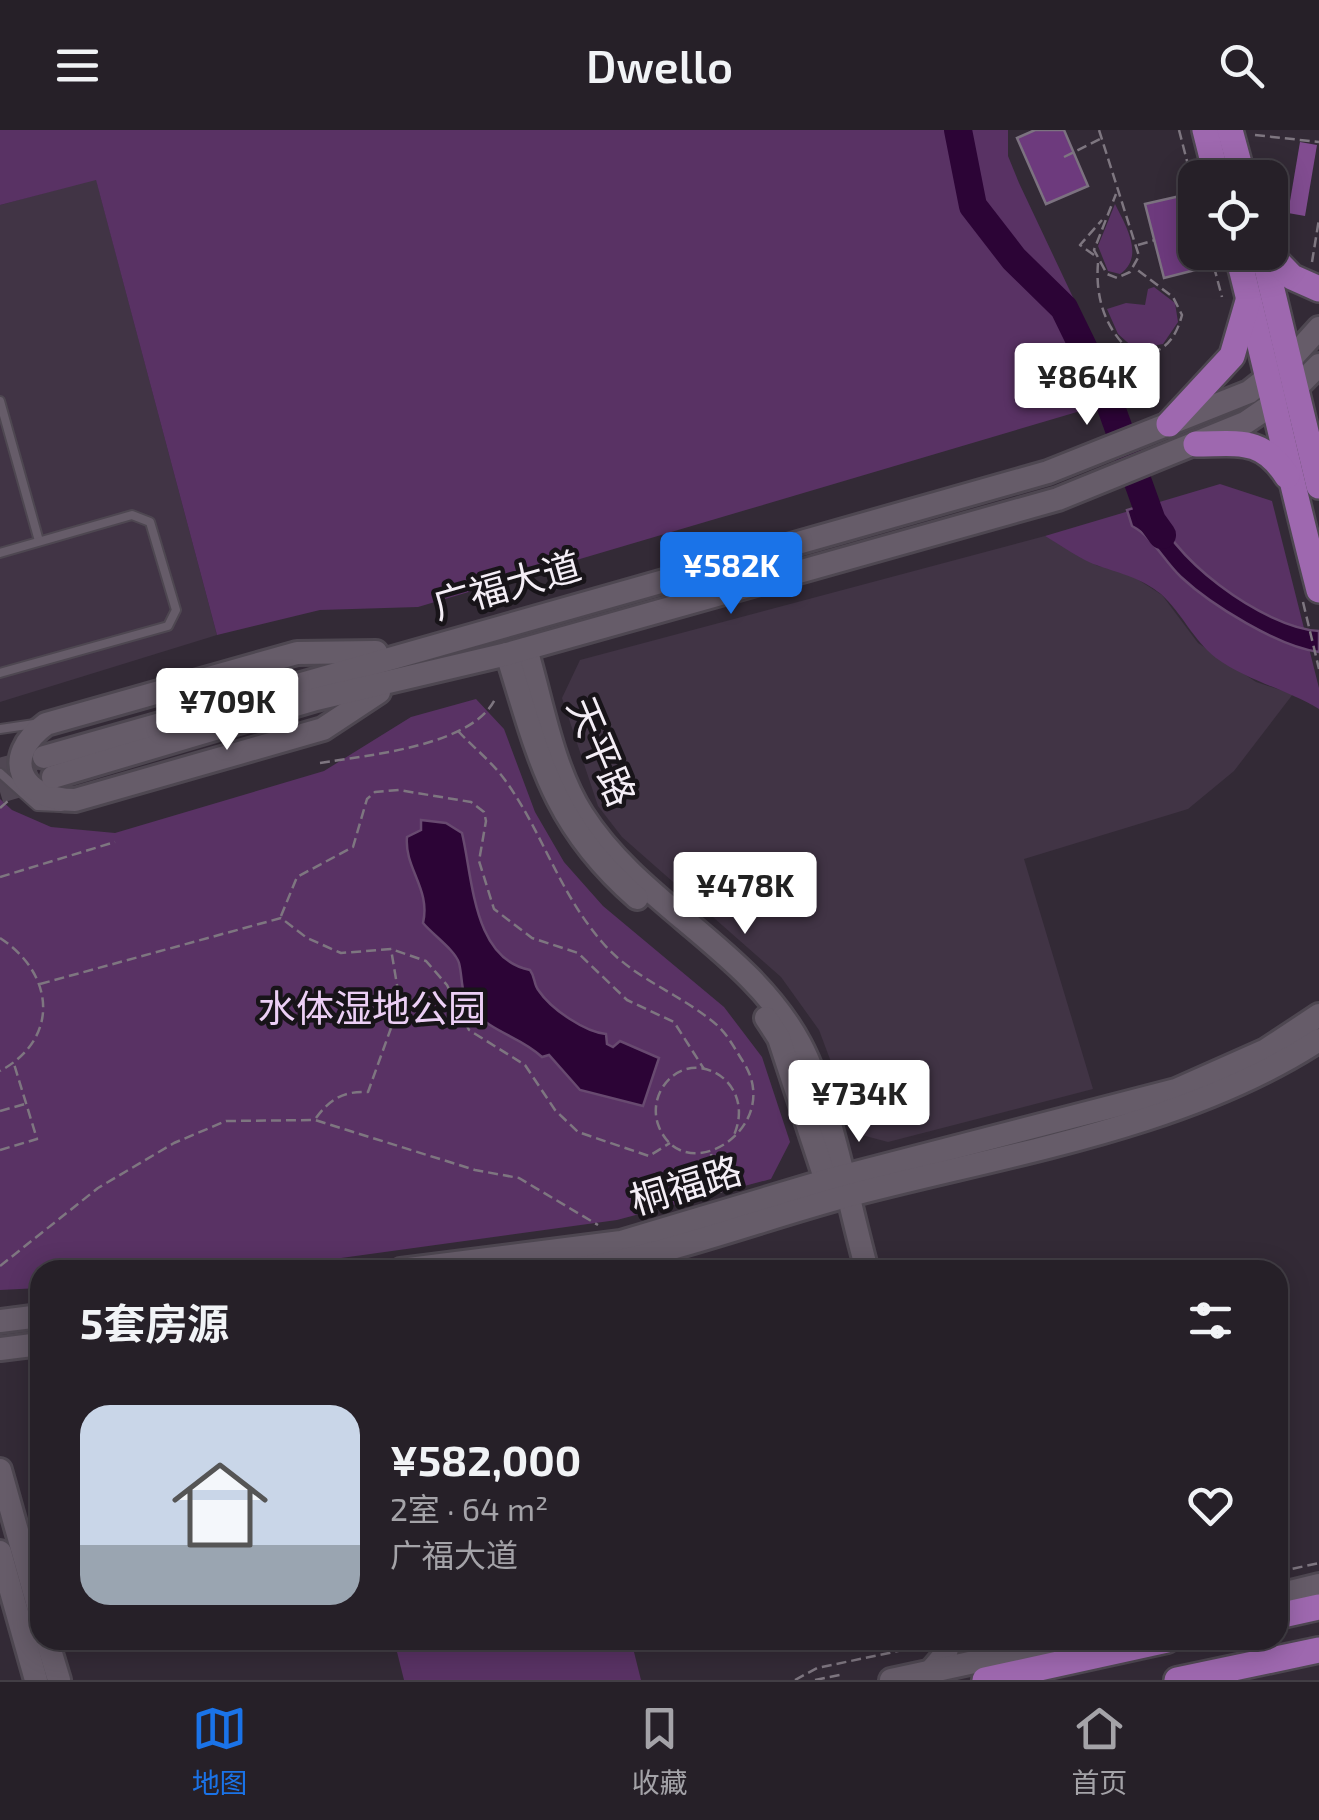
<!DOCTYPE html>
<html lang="zh">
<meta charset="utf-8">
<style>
:root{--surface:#262028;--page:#2e2830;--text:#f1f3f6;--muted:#a4a3a8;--line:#423e45;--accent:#1a73e8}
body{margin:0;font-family:"Exo 2","Noto Sans SC",sans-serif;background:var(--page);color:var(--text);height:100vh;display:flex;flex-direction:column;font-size:38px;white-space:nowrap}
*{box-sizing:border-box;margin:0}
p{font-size:32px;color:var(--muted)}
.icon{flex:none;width:55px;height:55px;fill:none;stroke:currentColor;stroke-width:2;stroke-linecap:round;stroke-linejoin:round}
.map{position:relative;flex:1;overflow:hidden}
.side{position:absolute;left:30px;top:1130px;width:1258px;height:390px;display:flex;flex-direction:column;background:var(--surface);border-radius:30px;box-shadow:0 5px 25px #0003,0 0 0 2px var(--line)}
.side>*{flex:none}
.fabs{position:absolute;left:1178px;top:30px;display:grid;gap:20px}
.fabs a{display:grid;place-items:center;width:110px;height:110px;border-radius:20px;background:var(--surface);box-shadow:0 5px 25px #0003,0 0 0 2px var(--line);font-size:50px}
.price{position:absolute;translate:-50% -85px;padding:0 22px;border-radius:10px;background:#fff;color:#222;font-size:32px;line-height:65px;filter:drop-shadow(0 2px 5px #0008)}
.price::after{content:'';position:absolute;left:50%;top:60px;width:30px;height:22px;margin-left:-15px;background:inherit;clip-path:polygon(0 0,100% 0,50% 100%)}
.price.on{background:var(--accent);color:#fff}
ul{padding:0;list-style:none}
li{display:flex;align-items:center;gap:30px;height:250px;padding:0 50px}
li+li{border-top:2px solid var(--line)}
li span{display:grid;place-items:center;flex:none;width:280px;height:200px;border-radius:30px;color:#555}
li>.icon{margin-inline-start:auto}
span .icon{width:120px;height:120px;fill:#fffc;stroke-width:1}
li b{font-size:42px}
h2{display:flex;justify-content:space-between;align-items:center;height:120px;padding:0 50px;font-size:42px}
header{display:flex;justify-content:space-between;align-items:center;height:130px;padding:0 50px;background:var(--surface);font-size:45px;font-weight:600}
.menu{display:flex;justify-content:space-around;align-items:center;height:140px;border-top:2px solid var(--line);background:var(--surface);font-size:28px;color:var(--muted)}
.menu a{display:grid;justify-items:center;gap:5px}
.menu .on{color:var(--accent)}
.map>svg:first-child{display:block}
</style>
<header><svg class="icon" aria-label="menu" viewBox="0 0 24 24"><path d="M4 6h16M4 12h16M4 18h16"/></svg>Dwello<svg class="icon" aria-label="search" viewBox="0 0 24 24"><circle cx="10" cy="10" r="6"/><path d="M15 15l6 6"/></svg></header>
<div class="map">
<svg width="1319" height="1550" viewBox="0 0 1319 1550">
<rect width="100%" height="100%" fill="#332a36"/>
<g fill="#413445">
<polygon points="96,49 217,505 0,572 0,75"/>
<polygon points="1045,406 1098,436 1123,440 1162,465 1198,513 1256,552 1293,564 1234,641 1188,679 1024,729 1093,959 888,1012 858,1004 819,900 781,847 622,707 598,676 562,568 580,530"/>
</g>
<g fill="#593264">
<polygon points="0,0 1008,0 1008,26 1019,53 1121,269 418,477 320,480 217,505 96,50 0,75"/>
<path d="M1115,74c11,22 30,53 5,70l-12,-3 -10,-25z"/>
<polygon points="1154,157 1175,173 1178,192 1163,214 1135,219 1118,204 1107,179 1126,173 1145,175 1148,159"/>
<path d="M1220,354l52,17 47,187v21c-33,-20 -71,-28 -103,-51 -23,-18 -34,-45 -55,-64 -20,-16 -39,-20 -62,-28 -18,-6 -37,-20 -54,-30z"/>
<polygon points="476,569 504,599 535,682 564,732 603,776 724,877 762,927 790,1012 771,1049 617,1090 254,1140 40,1140 40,1158 0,1160 0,669 12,680 51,697 115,703 324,641 411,587"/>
<polygon points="394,1510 631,1510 641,1550 404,1550"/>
</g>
<polygon fill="#814c90" points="1300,12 1317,15 1305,86 1288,83"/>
<g fill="#2c0436" stroke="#684a70" stroke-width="2.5">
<path d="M1153,372c11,53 111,126 166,129v21c-40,-5 -108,-47 -138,-75 -18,-17 -28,-40 -49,-51l-5,-16z"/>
<path d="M421,690l25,3 16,10c11,46 11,126 68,137 6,8 3,14 9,21 12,18 46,41 67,43l1,10 6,3 7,-6 39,17 -16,48 -63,-16 -31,-35 -7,2c-22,-21 -51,-24 -71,-49 -11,-15 -8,-29 -12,-45 -4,-13 -26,-28 -36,-40 8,-34 -19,-55 -16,-86l14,-7z"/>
</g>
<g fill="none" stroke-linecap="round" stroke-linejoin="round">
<polyline stroke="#2c0436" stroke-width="28" points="958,0 973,76 1014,129 1064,178 1107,266 1152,391 1162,405"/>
</g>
<g fill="#6d3a7d" stroke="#7c7280" stroke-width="2.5">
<polygon points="1035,0 1064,0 1088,56 1046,74 1017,8"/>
<polygon points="1180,66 1199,139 1164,148 1145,74"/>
</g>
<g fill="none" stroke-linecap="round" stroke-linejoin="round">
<g stroke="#504753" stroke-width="22" stroke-dasharray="22 11" stroke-linecap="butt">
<polyline points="0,639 36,629"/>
<polyline points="0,662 40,650"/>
</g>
<defs>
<g id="lane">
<polyline points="0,271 39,411"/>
<polyline points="0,423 132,385 150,392 176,480 168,496 0,543"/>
<polyline points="0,599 41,593"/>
<polyline points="0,643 37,676 61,677"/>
</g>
<g id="secondary">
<path d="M526,519c16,53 26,118 56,165 58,91 167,135 218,230 30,56 49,162 67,226"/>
<path d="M376,522l-79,1 -251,71c-46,33 -26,76 29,76l248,-71 56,-37"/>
<path d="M507,524c32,103 45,170 130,244"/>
<polyline points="44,627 1048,342 1249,262 1291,229 1319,198"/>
<polyline points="53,647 316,569 507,524 1058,369 1245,293 1295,259 1319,235"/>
<polyline points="766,888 779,908 830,1063"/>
<polyline points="401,1140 621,1112 825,1051 1176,960 1266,920 1319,885"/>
<path d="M569,1140c95,-13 185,-49 278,-74 154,-41 338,-68 472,-156"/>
<polyline points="0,1191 40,1186"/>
<polyline points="0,1219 40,1214"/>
<polyline points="0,1340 40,1483"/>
<polyline points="0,1422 36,1550"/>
<polyline points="1278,1465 1319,1455"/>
<polyline points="47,1510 59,1550"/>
<polyline points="930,1542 946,1523 949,1510"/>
<polyline points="891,1550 1076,1510"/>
</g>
<g id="primary">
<polyline points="1205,0 1217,48"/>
<polyline points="1230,0 1243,48"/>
<path d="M1237,122c29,113 53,226 82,338"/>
<polyline points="1263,122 1319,356"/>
<polyline points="1268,122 1292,147 1319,159"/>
<polyline points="1169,294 1232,226 1248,171"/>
<path d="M1196,314c43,0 66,-7 91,32"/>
<polyline points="1278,1486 1319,1477"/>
<polyline points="985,1550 1167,1510"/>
<polyline points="1177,1550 1319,1520"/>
</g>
</defs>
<use href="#lane" stroke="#4e4751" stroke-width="12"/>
<use href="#secondary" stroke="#4e4751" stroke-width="28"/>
<use href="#primary" stroke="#4e4751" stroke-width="30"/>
<g stroke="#7e7680" stroke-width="2.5" stroke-dasharray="10 5" stroke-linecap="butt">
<polyline points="1099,0 1139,126 1130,142 1117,148 1107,144 1094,120 1116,64"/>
<polyline points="1179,0 1195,62"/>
<polyline points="1255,5 1319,12"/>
<polyline points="1064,27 1100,9"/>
<polyline points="1138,115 1155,110"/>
<polyline points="1210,122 1222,167"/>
<polyline points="1094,125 1080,115 1102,90"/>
<polyline points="1312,132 1319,89"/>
<path d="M1098,133c-3,36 8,69 37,92 27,0 40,-14 47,-40l-9,-18 -38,-29"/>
<polyline points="1303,472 1319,539"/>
<path d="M458,601c15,16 34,31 47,49 37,51 53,111 97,162 31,37 80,52 116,84 10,9 18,25 26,37 40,65 -59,127 -85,64 -5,-12 -4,-26 2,-37 27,-48 97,-11 73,45"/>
<path d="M320,633c48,-8 155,-17 176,-66"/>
<polyline points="0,678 8,671"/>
<polyline points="0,747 115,712"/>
<polyline points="281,786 297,747 353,717 367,669 375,662 399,660 471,672 484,682 486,691 479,731 494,779 532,808 578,823 627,870 674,892 704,939"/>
<path d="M0,808c54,35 61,100 0,133"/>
<polyline points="40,854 281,788 307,808 341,823 391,819 426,831 447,855 469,900 525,935 555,980 578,1002 649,1026 670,1013"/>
<polyline points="0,981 25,974"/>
<path d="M316,988c14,-19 27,-27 52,-26l32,-89 -9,-54"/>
<polyline points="0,1020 37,1009 14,934"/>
<polyline points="711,1024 721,1064"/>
<polyline points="0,1136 98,1058 174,1013 226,991 315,990 475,1040 519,1048 598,1095"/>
<polyline points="1278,1442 1319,1433"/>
<polyline points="795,1550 817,1538 927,1515"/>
<polyline points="815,1550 840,1545"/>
</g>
<use href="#lane" stroke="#665c69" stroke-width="8"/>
<use href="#secondary" stroke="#665c69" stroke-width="22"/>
<use href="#primary" stroke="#9e68af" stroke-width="25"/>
</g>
<g text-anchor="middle" stroke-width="9" stroke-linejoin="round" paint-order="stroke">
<g font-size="38" fill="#f4eef6" stroke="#181419">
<text transform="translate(507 456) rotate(-16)" y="13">广福大道</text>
<text transform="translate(601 622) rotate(67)" y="13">天平路</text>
<text transform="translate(686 1056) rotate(-17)" y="13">桐福路</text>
</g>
<g font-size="38" fill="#eccff5" stroke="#181419">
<text x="372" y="892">水体湿地公园</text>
</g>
</g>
</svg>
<div class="fabs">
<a><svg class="icon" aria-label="locate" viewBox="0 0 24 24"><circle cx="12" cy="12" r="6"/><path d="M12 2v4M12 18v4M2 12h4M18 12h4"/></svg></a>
</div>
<b class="price" style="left:1087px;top:298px">¥864K</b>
<b class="price on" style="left:731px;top:487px">¥582K</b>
<b class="price" style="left:227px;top:623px">¥709K</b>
<b class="price" style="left:745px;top:807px">¥478K</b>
<b class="price" style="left:859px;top:1015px">¥734K</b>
<section class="side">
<h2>5套房源<svg class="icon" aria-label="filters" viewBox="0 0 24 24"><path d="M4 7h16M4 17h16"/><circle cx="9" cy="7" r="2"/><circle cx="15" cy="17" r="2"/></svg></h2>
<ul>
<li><span style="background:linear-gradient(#c9d6e8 70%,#9aa5b1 0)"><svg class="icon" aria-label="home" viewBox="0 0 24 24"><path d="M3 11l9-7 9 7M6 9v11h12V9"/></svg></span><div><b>¥582,000</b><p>2室 · 64 m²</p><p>广福大道</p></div><svg class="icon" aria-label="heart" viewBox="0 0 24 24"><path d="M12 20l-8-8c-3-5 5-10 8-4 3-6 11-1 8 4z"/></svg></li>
</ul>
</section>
</div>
<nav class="menu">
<a class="on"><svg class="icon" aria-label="map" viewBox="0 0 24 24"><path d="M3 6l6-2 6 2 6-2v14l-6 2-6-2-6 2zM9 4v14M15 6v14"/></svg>地图</a>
<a><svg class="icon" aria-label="saved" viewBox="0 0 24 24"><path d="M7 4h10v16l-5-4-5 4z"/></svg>收藏</a>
<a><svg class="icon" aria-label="home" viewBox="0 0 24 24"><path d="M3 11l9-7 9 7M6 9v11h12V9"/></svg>首页</a>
</nav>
